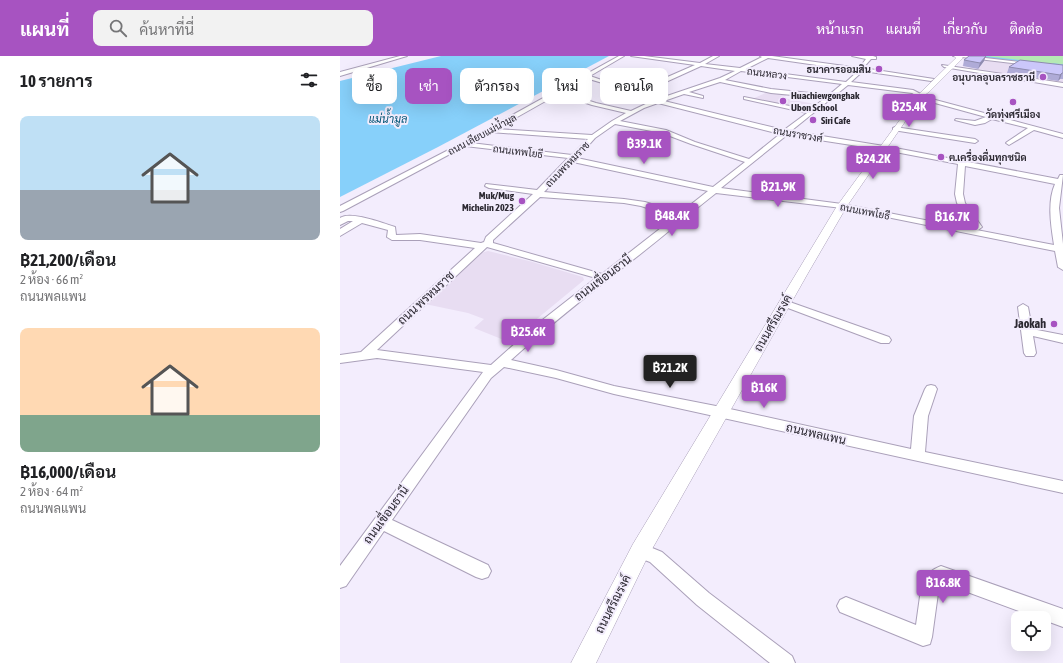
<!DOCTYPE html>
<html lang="th">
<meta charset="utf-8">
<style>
:root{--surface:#fff;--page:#f2f2f2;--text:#202124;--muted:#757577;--accent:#a753c1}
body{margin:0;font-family:"Asap Condensed",Sarabun,sans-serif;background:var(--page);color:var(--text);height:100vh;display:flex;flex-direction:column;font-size:15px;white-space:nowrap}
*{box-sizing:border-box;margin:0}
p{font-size:13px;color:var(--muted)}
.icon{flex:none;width:22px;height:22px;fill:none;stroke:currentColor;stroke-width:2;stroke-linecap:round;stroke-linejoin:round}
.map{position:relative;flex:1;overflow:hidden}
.panel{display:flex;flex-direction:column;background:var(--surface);width:340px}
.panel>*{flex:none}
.hud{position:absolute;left:12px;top:12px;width:380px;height:36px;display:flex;gap:8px}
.tools{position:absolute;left:671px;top:555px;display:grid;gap:8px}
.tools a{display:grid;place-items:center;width:40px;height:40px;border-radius:8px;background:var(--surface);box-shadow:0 4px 16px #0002;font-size:20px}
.price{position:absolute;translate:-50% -34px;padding:0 9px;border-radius:4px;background:var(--accent);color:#fff;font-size:13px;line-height:26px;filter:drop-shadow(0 1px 2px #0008)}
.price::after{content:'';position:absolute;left:50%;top:24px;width:12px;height:9px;margin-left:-6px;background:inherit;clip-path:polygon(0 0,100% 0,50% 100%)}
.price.current{background:#222;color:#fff}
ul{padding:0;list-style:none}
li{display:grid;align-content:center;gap:8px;height:212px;padding:0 20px}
li span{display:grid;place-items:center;height:124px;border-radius:8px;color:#555}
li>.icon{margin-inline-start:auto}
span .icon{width:72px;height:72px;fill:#fffc;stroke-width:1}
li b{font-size:17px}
h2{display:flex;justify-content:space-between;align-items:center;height:48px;padding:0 20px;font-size:17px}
.pill{padding:0 14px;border-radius:8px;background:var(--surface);box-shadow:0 4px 16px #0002;font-size:14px;line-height:36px}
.pill.current{background:var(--accent);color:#fff}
header{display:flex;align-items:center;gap:24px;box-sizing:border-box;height:56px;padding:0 20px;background:var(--accent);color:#fff}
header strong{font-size:19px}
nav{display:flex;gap:22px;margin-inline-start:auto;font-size:14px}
.search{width:280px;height:36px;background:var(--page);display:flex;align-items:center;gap:10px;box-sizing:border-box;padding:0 14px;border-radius:8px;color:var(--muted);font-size:15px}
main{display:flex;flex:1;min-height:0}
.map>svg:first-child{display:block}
</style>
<header>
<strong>แผนที่</strong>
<div class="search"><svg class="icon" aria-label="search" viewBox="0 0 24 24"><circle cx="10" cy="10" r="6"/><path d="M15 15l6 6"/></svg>ค้นหาที่นี่</div>
<nav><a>หน้าแรก</a><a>แผนที่</a><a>เกี่ยวกับ</a><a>ติดต่อ</a></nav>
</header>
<main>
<section class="panel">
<h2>10 รายการ<svg class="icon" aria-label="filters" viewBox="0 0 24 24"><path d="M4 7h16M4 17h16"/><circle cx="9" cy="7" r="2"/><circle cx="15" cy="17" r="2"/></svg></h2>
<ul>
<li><span style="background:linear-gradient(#bfe0f5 60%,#9aa5b1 0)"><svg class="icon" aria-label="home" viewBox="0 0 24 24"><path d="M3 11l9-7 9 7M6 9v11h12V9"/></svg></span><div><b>฿21,200/เดือน</b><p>2 ห้อง · 66 m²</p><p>ถนนพลแพน</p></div></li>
<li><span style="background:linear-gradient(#ffd9b3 70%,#7fa58c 0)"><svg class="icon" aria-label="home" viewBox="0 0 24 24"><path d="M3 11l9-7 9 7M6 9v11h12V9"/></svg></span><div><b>฿16,000/เดือน</b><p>2 ห้อง · 64 m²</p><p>ถนนพลแพน</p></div></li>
</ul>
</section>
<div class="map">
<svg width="723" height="607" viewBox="0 0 723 607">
<rect width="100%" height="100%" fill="#f3edfd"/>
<g fill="#e8ddf2">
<polygon points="627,3 723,13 723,28 622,10"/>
<polygon points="430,35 448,38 443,42 475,48 467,54 412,43"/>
<polygon points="148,195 189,205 243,221 244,224 169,286 134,272 144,263 128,257 85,248 102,231 141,197"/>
</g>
<polygon fill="#b5e9b4" points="629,0 723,0 723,10"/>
<polygon fill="#87d0fa" points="101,0 269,0 98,91 0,141 0,25"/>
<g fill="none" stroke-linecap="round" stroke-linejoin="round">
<g stroke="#87d0fa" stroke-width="1.5">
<polyline points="638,0 682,5"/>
<polyline points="713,8 723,9"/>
</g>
<defs>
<g id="minor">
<polygon points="60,0 67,0 0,20 0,16"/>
<path d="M279,0h5l-34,20 23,8 27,5 55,-24 -64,-9h13l56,7 13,-7h6l-14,8 35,4 22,-11 -2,-1h12l87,12 7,-9 -14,-3h21l3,1v2h-5l-8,9 71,11 -3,2 -68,-10 -12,11 62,8 15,8 135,36v4l-29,-8 -25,15 -3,-2 1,-1 21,-14 -36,-9 -7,4 -10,2 -20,-5 1,-1 19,2 11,-4 -62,-17 -12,-7 -64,-8 -57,46 99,16 168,32 2,-4h3l-4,33 4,36v26l-5,-3 -3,-16 -213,-43 -126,-15c-32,25 -63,52 -95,76 -38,30 -75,59 -110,91l45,10 58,16 107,21 190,42 3,-33 11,-27 2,-3 4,-1 4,1 2,3 -9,27 -3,36 138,29v12l-449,-99 -58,-16 -52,-11 -13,11 -99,142 96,45 3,6 -3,6 -6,2 -6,-2 -92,-46 -38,55 -6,2v-22l143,-194 -106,-14 -37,5v-8l21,-3 114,-104 -55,-8h-28l-5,-3 1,-7 -26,-7 -22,13v-7l13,-8h-5l-8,4v-7c11,-7 42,5 55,9l1,8 24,-1 61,9 3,-1 2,-5 47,-43 -44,-6 -4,-2 1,-2 51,6 31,-32 -103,-12 -122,65 -3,1v-6l122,-63zM428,2l90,13 -12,11 -100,-13zM361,10l34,5 -15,7 -56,19 -18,-6zM401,15l101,13 -13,11 -58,-6 -46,-9zM246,22c24,8 49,13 73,21l-5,1 -23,11 -35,-8 -34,-11zM380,26l51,11 54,5 -15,12 -66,-13v2l63,14 -23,17 -120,-29 20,-7 19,4v-2l-14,-4zM218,38l34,11 34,8 -14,8 -20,14 -96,-6zM318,47l118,30 4,1 -31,25 -54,-17 -29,-12 -46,-9 24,-13zM275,68l47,9 29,11 54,18 -32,25 -136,-29 18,-20zM150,76l98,7 -16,16 -101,-12zM447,79l103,16 68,13 -3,30 2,9 18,26 3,1 4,-3 -17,-24 -2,-9 2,-28 90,18c-8,18 -4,42 -1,61l-212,-41 -121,-16zM233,106l135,29 -28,22 -35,-11 -21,-3 -80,-7zM200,141l84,6 17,3 34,11 -73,57 -109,-31v-3zM147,191l109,31 -60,47 -45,40 -114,-15z"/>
<polygon points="613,0 628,0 723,11 723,13"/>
<polygon points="602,9 723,27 723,31 604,11"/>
<polygon points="555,71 635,83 638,85 635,87 553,74 553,72"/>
<polygon points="444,244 549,281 551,284 549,287 541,287 440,249 439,247"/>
<polygon points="683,248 688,251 692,273 723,279 723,287 693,280 696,297 694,300 686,300 684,297 678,251"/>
<polygon points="300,487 322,496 369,537 452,600 455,607 430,607 357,549 310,506 294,500 292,495 294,490"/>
<path d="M601,510l122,43v18l-19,-7v-2h-6l-95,-35 -4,3 -7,51 -2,7 -7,2 -83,-34 -3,-6 3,-6 6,-3 70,28 6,-43c4,-8 11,-13 19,-16z"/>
</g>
<polygon id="major" points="614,0 621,0 623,2 590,35 582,41 507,150 468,217 307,502 256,607 231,607 293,488 497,150 578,39 616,2"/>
</defs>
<use href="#minor" stroke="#aaa0b9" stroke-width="2"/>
<use href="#major" stroke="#aaa0b9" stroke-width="1"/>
<use href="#minor" fill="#fff" fill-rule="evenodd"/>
<use href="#major" fill="#fff" fill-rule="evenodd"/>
</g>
<g fill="#afabd7">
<polygon points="624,4 644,5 638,13 623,10"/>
<polygon points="723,9 723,23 720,23 718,25 667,17 669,11"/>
</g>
<g fill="#8e8baf">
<polygon points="646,0 644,5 638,13 640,7"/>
<polygon points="722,17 720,23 718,25 720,19"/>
</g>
<g fill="#cbc7fa" stroke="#8e8baf">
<polygon points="629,0 646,0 640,7 624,4"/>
<polygon points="680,4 723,9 723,17 722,17 720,19 669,11"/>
</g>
<g fill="#a753c1" stroke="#f3edfd" stroke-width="1.5">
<circle cx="539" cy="13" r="4"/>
<circle cx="703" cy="21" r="4"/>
<circle cx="443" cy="45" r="4"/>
<circle cx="673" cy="46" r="4"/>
<circle cx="473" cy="64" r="4"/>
<circle cx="601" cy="101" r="4"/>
<circle cx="182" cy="145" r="4"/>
<circle cx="714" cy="268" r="4"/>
</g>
<g text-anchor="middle" stroke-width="4" stroke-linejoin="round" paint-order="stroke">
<g font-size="10" font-weight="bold" fill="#2b2831" stroke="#f3edfd" text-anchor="end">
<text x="531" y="17">ธนาคารออมสิน</text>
<text x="695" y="25">อนุบาลอุบลราชธานี</text>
<text x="451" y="43" text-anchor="start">Huachiewgonghak<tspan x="451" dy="12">Ubon School</tspan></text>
<text x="673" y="62" text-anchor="middle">วัดทุ่งศรีเมือง</text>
<text x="481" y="68" text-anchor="start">Siri Cafe</text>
<text x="609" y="105" text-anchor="start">ฅ.เครื่องดื่มทุกชนิด</text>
<text x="174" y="143">Muk/Mug<tspan x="174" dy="12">Michelin 2023</tspan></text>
</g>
<g font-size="10" fill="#2b2831" stroke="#f3edfd">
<text transform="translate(427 17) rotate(7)" y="4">ถนนหลวง</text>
<text transform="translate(142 78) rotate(-28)" y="4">ถนน เลียบแม่น้ำมูล</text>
<text transform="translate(458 78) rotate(10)" y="4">ถนนราชวงศ์</text>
<text transform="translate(178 95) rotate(7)" y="4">ถนนเทพโยธี</text>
<text transform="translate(227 108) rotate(-46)" y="4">ถนนพรหมราช</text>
<text transform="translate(525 155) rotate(11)" y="4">ถนนเทพโยธี</text>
</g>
<g font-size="11" font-style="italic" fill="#005475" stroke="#f3edfd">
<text x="48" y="67">แม่น้ำมูล</text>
</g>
<g font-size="12" fill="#2b2831" stroke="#f3edfd">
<text transform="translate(263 222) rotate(-37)" y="4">ถนนเขื่อนธานี</text>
<text transform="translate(86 242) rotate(-43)" y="4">ถนน พรหมราช</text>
<text transform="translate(433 267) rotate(-60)" y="4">ถนนศรีณรงค์</text>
<text transform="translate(476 378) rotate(13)" y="4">ถนนพลแพน</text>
<text transform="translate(46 459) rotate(-54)" y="4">ถนนเขื่อนธานี</text>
<text transform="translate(273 548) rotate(-63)" y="4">ถนนศรีณรงค์</text>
</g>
<g font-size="12" font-weight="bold" fill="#2b2831" stroke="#f3edfd" text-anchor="end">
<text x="706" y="272">Jaokah</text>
</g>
</g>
</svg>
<div class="tools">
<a><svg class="icon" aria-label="locate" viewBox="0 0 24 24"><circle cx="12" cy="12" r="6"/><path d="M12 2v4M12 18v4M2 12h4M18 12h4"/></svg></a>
</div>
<b class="price" style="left:569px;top:72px">฿25.4K</b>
<b class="price" style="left:304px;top:109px">฿39.1K</b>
<b class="price" style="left:533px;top:124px">฿24.2K</b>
<b class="price" style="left:438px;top:152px">฿21.9K</b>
<b class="price" style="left:332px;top:181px">฿48.4K</b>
<b class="price" style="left:612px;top:182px">฿16.7K</b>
<b class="price" style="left:188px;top:297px">฿25.6K</b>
<b class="price current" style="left:330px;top:333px">฿21.2K</b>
<b class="price" style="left:424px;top:353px">฿16K</b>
<b class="price" style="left:603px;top:548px">฿16.8K</b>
<div class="hud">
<a class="pill">ซื้อ</a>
<a class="pill current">เช่า</a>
<a class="pill">ตัวกรอง</a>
<a class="pill">ใหม่</a>
<a class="pill">คอนโด</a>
</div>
</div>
</main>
